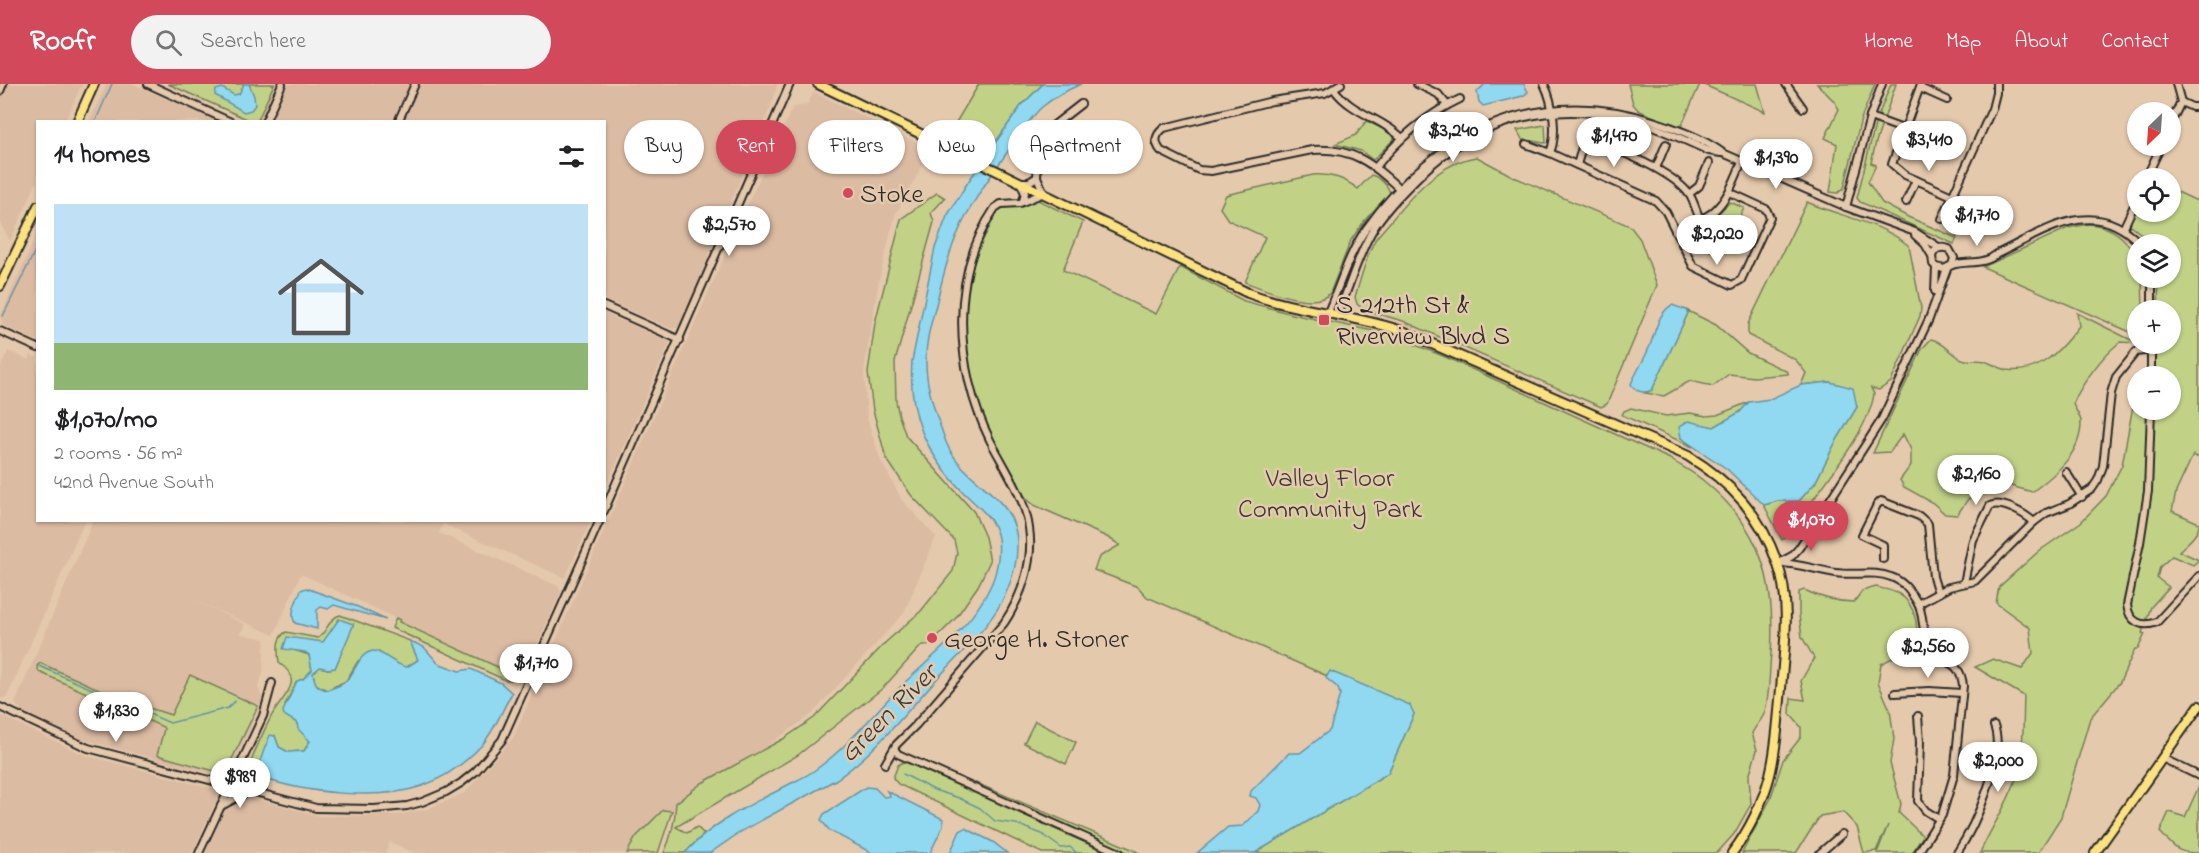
<!DOCTYPE html>
<meta charset="utf-8">
<style>
:root{--surface:#fff;--page:#f2f2f2;--text:#202124;--muted:#757577;--accent:#d1495b}
body{margin:0;font-family:"Indie Flower",sans-serif;background:var(--page);color:var(--text);height:100vh;display:flex;flex-direction:column;font-size:22px;white-space:nowrap}
*{box-sizing:border-box;margin:0}
p{font-size:20px;color:var(--muted)}
.icon{flex:none;width:33px;height:33px;fill:none;stroke:currentColor;stroke-width:2;stroke-linecap:round;stroke-linejoin:round}
.map{position:relative;flex:1;overflow:hidden}
.sheet{position:absolute;left:36px;top:36px;width:570px;height:402px;display:flex;flex-direction:column;background:var(--surface);border-radius:0px;box-shadow:0 2px 4px #0004}
.sheet>*{flex:none}
.guide{position:absolute;left:624px;top:36px;width:570px;height:54px;display:flex;gap:12px}
.needle{width:39px;rotate:205deg}
.tools{position:absolute;left:2127px;top:18px;display:grid;gap:12px}
.tools a{display:grid;place-items:center;width:54px;height:54px;border-radius:50%;background:var(--surface);box-shadow:0 2px 4px #0004;font-size:30px}
.price{position:absolute;translate:-50% -51px;padding:0 14px;border-radius:21px;background:#fff;color:#222;font-size:20px;line-height:39px;filter:drop-shadow(0 2px 3px #0008)}
.price::after{content:'';position:absolute;left:50%;top:36px;width:18px;height:14px;margin-left:-9px;background:inherit;clip-path:polygon(0 0,100% 0,50% 100%)}
.price.selected{background:var(--accent);color:#fff}
ul{padding:0;list-style:none}
li{display:grid;align-content:center;gap:12px;height:318px;padding:0 18px}
li span{display:grid;place-items:center;height:186px;border-radius:0px;color:#555}
li>.icon{margin-inline-start:auto}
span .icon{width:108px;height:108px;fill:#fffc;stroke-width:1}
li b{font-size:26px}
h2{display:flex;justify-content:space-between;align-items:center;height:72px;padding:0 18px;font-size:26px}
.pill{padding:0 21px;border-radius:27px;background:var(--surface);box-shadow:0 2px 4px #0004;font-size:21px;line-height:54px}
.pill.selected{background:var(--accent);color:#fff}
header{display:flex;align-items:center;gap:36px;box-sizing:border-box;height:84px;padding:0 30px;background:var(--accent);color:#fff}
header strong{font-size:28px}
nav{display:flex;gap:33px;margin-inline-start:auto;font-size:21px}
.search{width:420px;height:54px;background:var(--page);display:flex;align-items:center;gap:15px;box-sizing:border-box;padding:0 21px;border-radius:33px;color:var(--muted);font-size:22px}
.map>svg:first-child{display:block}
</style>
<header>
<strong>Roofr</strong>
<div class="search"><svg class="icon" aria-label="search" viewBox="0 0 24 24"><circle cx="10" cy="10" r="6"/><path d="M15 15l6 6"/></svg>Search here</div>
<nav><a>Home</a><a>Map</a><a>About</a><a>Contact</a></nav>
</header>
<div class="map">
<svg width="2199" height="769" viewBox="0 0 2199 769">
<rect width="100%" height="100%" fill="#e5c9ac"/>
<filter id="ink" filterUnits="userSpaceOnUse"><feTurbulence type="fractalNoise" baseFrequency=".0167" numOctaves="2"/><feDisplacementMap in="SourceGraphic" scale="12" xChannelSelector="R" yChannelSelector="G"/><feConvolveMatrix kernelMatrix="1 2 1 2 8 2 1 2 1" color-interpolation-filters="sRGB"/></filter>
<g filter="url(#ink)">
<g fill="#dcbba3">
<polygon points="0,0 82,0 65,37 38,38 37,98 10,157 0,139"/>
<polygon points="107,0 133,0 217,37 89,37"/>
<polygon points="274,0 777,0 777,1 773,17 679,243 672,245 605,216 604,38 257,38"/>
<polygon points="814,8 931,66 895,131 879,196 864,287 867,334 880,375 902,416 936,453 904,529 811,631 674,727 663,726 636,753 627,769 414,769 390,758 385,769 205,769 225,726 248,713 320,732 397,731 427,725 465,709 513,654 741,134 793,23 807,21"/>
<polygon points="37,150 37,257 4,242 0,233"/>
<polygon points="605,229 670,258 605,405"/>
<polygon points="8,267 29,276 31,271 37,273 38,436 85,437 7,613 0,615 0,285"/>
<polygon points="93,437 591,437 565,494 443,440 439,449 558,502 561,508 522,594 399,538 400,536 301,490 274,551 194,516 245,540 241,550 265,555 263,590 258,602 262,614 259,625 231,686 224,692 219,692 81,655 21,627 15,619"/>
<polygon points="0,631 85,671 211,704 216,710 217,716 192,769 0,769"/>
</g>
<g fill="#c1d287" stroke="#767e59" stroke-width="1.5">
<polygon points="168,0 274,0 257,38 251,37"/>
<polygon points="979,0 1043,0 1021,22 984,75 946,55"/>
<polygon points="1628,0 1700,0 1680,45 1638,26 1633,20"/>
<polygon points="1702,0 1757,0 1765,28"/>
<polygon points="1817,0 1875,0 1861,35 1844,104 1838,109 1830,108 1837,60 1825,54 1839,25 1834,17"/>
<polygon points="1891,0 1896,0 1876,58 1871,79 1876,81 1868,98 1882,119 1908,133 1957,154 1954,160 1860,118 1857,114 1876,37"/>
<polygon points="1367,36 1368,38 1394,50 1394,55 1373,76 1361,67 1335,60 1356,51"/>
<path d="M1545,41l1,18c-8,0 -15,-4 -23,-2l-6,-11z"/>
<path d="M1477,73l37,20 116,49 10,13 17,46 -50,119 -6,3 -198,-86 -39,-11 -7,-6 -2,-7c6,-19 11,-40 20,-57 4,-6 10,-12 15,-18 22,-27 50,-60 87,-65z"/>
<path d="M1313,91c18,-1 31,3 45,14l13,-14c8,2 17,10 19,18l-25,27 -14,20 -21,53c-15,18 -66,-4 -85,-11l20,-45 -37,-17 -8,-12 6,-13z"/>
<path d="M2171,105l26,12 2,-3v260l-6,-3 -17,37 -4,19 27,12c0,12 -12,20 -20,28l20,9 -6,5 -21,-9 -12,11 -3,11 12,9 -18,20 -9,26 3,1 -7,15h-3l-15,33 -30,36 -29,99 -23,36h-58c11,-26 29,-50 37,-77 7,-25 6,-55 7,-80l-49,-29 18,-8 29,10 11,-16 -3,-25 -34,-25 3,-16 40,-36 42,-29 25,-26 16,-31 11,-59 4,-8 1,12h32v-34h-21l6,-32h15v-34h-12l1,-32h11v-34h-24l-5,-10 -13,-11 9,-20 1,9h32z"/>
<path d="M937,109l8,5 -14,15 3,9 -39,140 1,39 3,15 7,20 68,76 11,25 5,24 -12,25 -23,33 -26,26h-7l-39,43 -85,67 -122,72 11,6 10,-6 7,7 -19,19h-21c7,-15 11,-33 12,-50l26,-20 81,-44 31,-21 72,-76 35,-31 32,-40 4,-18 -3,-13 -43,-45 -25,-37 -13,-48 -5,-37 7,-50 26,-104z"/>
<path d="M1036,115l47,23 -20,48 93,44 24,-47 64,34 52,14 92,19 55,22 227,103c12,8 25,14 35,23 57,47 71,100 66,172 -2,17 -1,44 -7,60 -3,7 -9,13 -12,19l5,17 -8,27 2,27 -17,30 -17,19h-462l133,-80 26,-59 -267,-117 -9,-10 -44,-17 5,-13 21,-12 -13,-8 -73,-32c-14,-9 -13,-22 -22,-33 -2,-3 -5,-4 -7,-6 -8,-10 -13,-26 -18,-38 -18,-48 -32,-106 -17,-157 6,-22 19,-42 29,-62 20,-5 16,3 37,-10z"/>
<polygon points="1730,118 1744,124 1725,166 1720,164 1710,167 1712,158 1703,139 1715,133"/>
<path d="M1807,118c33,15 74,20 102,44l12,62 -1,8 -29,66 -12,8 -8,-2 3,6c-5,35 -45,83 -66,113 -8,10 -16,26 -26,33l-18,-35 14,-4h21l16,-18 20,-40 22,-36 -27,-25 -29,3 5,-12 -10,-13 -48,-25v-11z"/>
<path d="M2089,140c30,3 49,23 49,54l4,1 1,31h-5l-1,25 -154,-68 85,-39z"/>
<polygon points="1686,226 1716,241 1748,269 1788,288 1788,290 1754,293 1729,290 1713,302 1690,297 1664,312 1645,309 1652,306 1688,229"/>
<path d="M2077,229l60,30 -17,-1c-18,14 -38,41 -47,62 2,5 7,12 8,17 1,32 -26,54 -49,71l-42,-12 -5,11 -17,8 -11,16 -12,-1 -12,-11 -29,-16 -4,-7 11,-15v-15l-8,-16 -13,18 -17,1 49,-104 9,-10c13,3 19,14 31,20 7,3 15,0 23,2 7,3 14,7 22,9 33,5 54,-21 72,-44z"/>
<polygon points="1749,318 1740,328 1714,343 1701,341 1681,354 1693,363 1622,331 1624,327 1631,324 1666,332 1690,329 1706,332 1717,331"/>
<path d="M1876,503c7,2 16,3 23,7 16,9 24,39 11,54 -4,4 -21,11 -29,16l-3,18 12,28 4,29 -4,24 11,41 -2,9 24,23 -11,17h-35l11,-28 -12,26 -12,2 -7,-26 -14,-15 -23,4 -24,37h-54l28,-53 13,-40 18,-23v-10l-11,-13 1,-16 14,2 -4,-19 13,-23 -12,-21 -3,-22v-23l5,-2c17,8 31,12 50,12l8,-11z"/>
<path d="M340,531l70,26 8,19 -11,7h-5l-25,-16 -19,10 -12,20 -19,9 -12,-6 -2,-11 7,-6 8,2 7,-1 18,-44 -30,18 -29,8 15,5 3,15 -9,9 -6,2 -12,24 9,15 16,20 -6,11 -16,1 -9,-5 -4,-11 -16,37 1,4 -7,3 -4,-3c-3,-12 17,-50 23,-62 10,-18 34,-34 7,-52 -1,-12 -4,-24 7,-31l32,6c9,-6 11,-20 22,-23z"/>
<polygon points="396,534 400,536 399,538 513,590 511,596 505,596 392,544"/>
<polygon points="40,579 121,615 171,631 190,591 258,622 228,683 218,688 157,671 164,645 163,643 39,588 37,582"/>
<polygon points="1035,637 1076,658 1066,680 1024,659"/>
<polygon points="903,678 910,680 1108,769 1042,769 898,700 893,694 898,681"/>
<polygon points="976,699 1134,766 1139,769 1129,769 984,705 977,702"/>
<path d="M2199,702v67c-23,0 -24,-5 -39,-21l9,-20 16,5z"/>
<polygon points="663,726 672,727 658,769 627,769 636,753"/>
</g>
<g fill="#90d9f1" stroke="#6893a2" stroke-width="1.5">
<polygon points="244,0 249,0 254,12 255,21 251,26 244,28 215,11 216,6 222,4 234,11 239,10"/>
<path d="M1043,0h38c-14,6 -27,13 -39,23 -14,13 -25,31 -36,47 -18,26 -37,52 -49,81 -10,22 -15,46 -21,70 -5,19 -11,38 -10,58 0,26 11,54 20,79 17,43 73,52 71,105 0,19 -7,39 -16,56 -17,30 -45,55 -68,80 -30,33 -59,70 -96,96l-95,52 -32,22h-25c26,-29 60,-46 94,-63 11,-7 25,-12 36,-20 33,-23 56,-54 84,-82 32,-31 72,-60 91,-101 7,-14 10,-33 8,-49 -4,-21 -21,-32 -35,-46 -37,-39 -55,-77 -51,-131l23,-113 12,-32 21,-34 53,-76z"/>
<polygon points="1485,0 1524,0 1528,8 1523,12 1483,22 1479,18 1477,8"/>
<path d="M1672,221l14,5 2,3 -36,77c-7,4 -17,2 -21,-6 5,-12 12,-22 17,-34 7,-14 9,-37 24,-45z"/>
<polygon points="1830,298 1853,304 1857,323 1835,359 1815,399 1799,417 1778,417 1764,421 1727,385 1681,354 1679,343 1688,337 1714,343 1740,328 1749,318 1770,315 1801,301"/>
<path d="M306,504l52,19 28,13 -52,-15 -6,4 -7,-2 -4,3v19l-22,-6c-6,-10 2,-23 6,-33z"/>
<path d="M339,535l14,5v2l-18,42 -7,1 -8,-2 -7,6c2,11 3,14 14,17 7,-2 16,-5 21,-11 8,-9 11,-26 25,-28 8,-1 23,15 34,16l11,-7 -8,-19 14,6 14,16 21,8 12,-2 30,14 11,10c-10,17 -17,37 -30,52 -16,17 -37,33 -60,41 -43,15 -119,7 -162,-9 -3,-14 5,-29 10,-42l5,1 4,11 9,5 16,-1 6,-10 -12,-12 -1,-6 -13,-8 -1,-4 14,-30 6,-2 9,-9 -3,-15 -4,-3 -22,-3 4,-12 36,5z"/>
<polygon points="1330,587 1410,621 1414,630 1388,689 1255,769 1197,769 1228,743 1243,742 1258,727 1260,721 1256,714 1250,712 1251,707 1289,669 1300,669 1330,646 1340,610 1338,604 1326,594"/>
<polygon points="866,703 875,704 884,713 890,712 887,707 943,735 943,742 930,769 872,769 830,747 821,736 824,730"/>
<polygon points="965,744 993,758 1007,769 950,769 960,747"/>
</g>
<g fill="none" stroke-linecap="round" stroke-linejoin="round">
<g stroke="#6893a2" stroke-width="1.5">
<polyline points="95,38 112,0"/>
<polyline points="3,232 38,161"/>
<polyline points="39,582 170,639 228,624 235,617"/>
<polyline points="903,690 934,706 959,714 980,724 995,737 1016,740 1042,750 1061,764 1070,763 1077,769"/>
</g>
<defs>
<g id="minor">
<polyline points="148,0 231,38"/>
<path d="M1341,0l-16,9 -53,8 -108,27c-9,7 -10,14 -3,23l38,19 12,1 101,-21c42,-3 60,14 89,40"/>
<polyline points="1417,0 1438,10 1447,21"/>
<path d="M1544,0c9,18 14,50 6,69"/>
<polyline points="1786,0 1803,24"/>
<polyline points="1921,0 1892,80 1905,91 1952,112"/>
<polyline points="2176,0 2181,18"/>
<polyline points="1920,4 1947,16"/>
<path d="M1334,5c17,24 47,29 67,48"/>
<polyline points="0,7 3,0"/>
<polyline points="2181,18 2192,23 2199,23"/>
<polyline points="1870,33 1930,55"/>
<polyline points="265,38 282,0"/>
<polyline points="398,38 415,0"/>
<polyline points="2170,41 2181,18"/>
<polyline points="1526,60 1550,69 1656,117 1666,128 1693,182 1732,201 1741,196 1770,133 1766,125 1729,108"/>
<polyline points="1612,65 1621,43"/>
<path d="M1577,81l6,-21 4,-3c25,4 87,32 102,53 5,7 7,17 11,25"/>
<path d="M1375,84c24,-30 51,-53 85,-69"/>
<polyline points="1656,84 1666,60"/>
<polyline points="2146,94 2161,62"/>
<polyline points="1689,110 1699,102 1709,79"/>
<polyline points="1023,117 1025,109 1020,98 1029,98 1037,93"/>
<polyline points="1906,118 1916,96"/>
<polyline points="1846,123 1870,33 1882,0"/>
<polyline points="1942,135 1992,25 1996,9 1996,0"/>
<polyline points="2123,145 2138,113"/>
<path d="M1675,147c12,-6 28,-11 38,-19 15,-13 22,-33 29,-50"/>
<polyline points="1915,151 1925,160 1932,172"/>
<path d="M1952,181c15,-5 31,1 45,-11 48,-23 98,-60 143,-10"/>
<polyline points="2152,194 2152,226"/>
<path d="M1935,207l1,-24 -3,-3 -1,-8c3,-8 9,-10 17,-7l5,9 -2,7 -8,4 -8,-2"/>
<polyline points="604,222 680,256"/>
<path d="M1328,228c12,-27 21,-59 38,-83 69,-96 169,-145 287,-108 24,8 49,17 70,32l123,54 69,25 25,16"/>
<path d="M1338,230c11,-26 19,-56 33,-81 11,-20 30,-39 47,-56 60,-59 138,-79 219,-55 25,7 48,18 72,29l12,2"/>
<polyline points="0,247 38,264"/>
<polyline points="2151,292 2151,260"/>
<path d="M2151,326l-3,81 -8,52 -13,62c2,17 15,23 30,17l42,-46"/>
<polyline points="2066,388 2082,413"/>
<polyline points="604,427 790,0"/>
<polyline points="1883,475 1883,461 1862,451 1877,421 1881,417 1919,432 1928,440 1933,493 1938,509"/>
<polyline points="1781,478 1792,472 1799,464 1882,335 1929,235 1947,185"/>
<path d="M1778,479c20,0 38,7 58,10 19,3 38,-3 55,4 12,4 19,14 26,25 8,13 4,31 12,44 12,18 32,13 34,40l-9,89 -12,40 -24,38"/>
<path d="M1964,499l9,-43 17,-34c12,-6 35,8 44,16"/>
<polyline points="1918,520 1949,503 1975,497 2034,438 2046,429 2069,420 2092,405 2098,396 2103,382 2111,309 2116,293 2136,268 2151,266"/>
<polyline points="1895,609 1929,607 1962,609"/>
<polyline points="0,623 88,664 316,724 374,725 407,722 422,718 446,708 461,699 476,687 502,656 600,436"/>
<polyline points="1918,632 1920,658 1918,717 1926,727 1939,735"/>
<polyline points="895,666 898,670 1120,769"/>
<polyline points="2162,674 2199,692"/>
<path d="M885,680l11,-19 20,-20 88,-102c18,-27 30,-62 25,-95 -4,-31 -25,-61 -39,-88 -35,-72 -41,-164 5,-232l6,-4 19,-1 24,-10 -7,-16 2,-32 15,-20 27,-21"/>
<polyline points="221,722 249,707"/>
<polyline points="199,769 263,632 272,599"/>
<polyline points="1820,769 1842,750"/>
<path d="M1957,769c18,-27 49,-96 37,-127"/>
</g>
<g id="major">
<path d="M818,0l430,209c50,19 106,21 157,39l283,124c43,26 72,58 89,106 15,40 7,86 4,127 -3,29 -4,58 -11,86 -7,27 -21,56 -38,78"/>
<polyline points="77,38 94,0"/>
<polyline points="0,202 38,122"/>
<polyline points="2095,769 2199,622"/>
</g>
</defs>
<use href="#minor" stroke="#2b2b2b" stroke-width="10"/>
<use href="#major" stroke="#2b2b2b" stroke-width="12"/>
<use href="#minor" stroke="#e5c9ac" stroke-width="6"/>
<use href="#major" stroke="#fbe180" stroke-width="8"/>
</g>
</g>
<g fill="#d1495b" stroke="#e5c9ac" stroke-width="2">
<circle cx="848" cy="109" r="6"/>
<rect x="1318" y="230" width="12" height="12" rx="3"/>
<circle cx="932" cy="554" r="6"/>
</g>
<g text-anchor="middle" stroke-width="5" stroke-linejoin="round" paint-order="stroke">
<g font-size="27" fill="#2b2b2b" stroke="#e5c9ac" text-anchor="start">
<text x="860" y="118">Stoke</text>
<text x="1336" y="229">S 212th St &amp;<tspan x="1336" dy="31">Riverview Blvd S</tspan></text>
<text x="944" y="563">George H. Stoner</text>
</g>
<g font-size="27" fill="#3a3c34" stroke="#e5c9ac">
<text x="1330" y="402">Valley Floor<tspan x="1330" dy="31">Community Park</tspan></text>
</g>
<g font-size="28" font-style="italic" fill="#353c3f" stroke="#e5c9ac">
<text transform="translate(887 628) rotate(-45)" y="10">Green River</text>
</g>
</g>
</svg>
<div class="tools">
<a><svg class="needle" viewBox="-14 -14 28 28"><path d="M0-13l5 13h-10z" fill="#e53935"/><path d="M0 13l5-13h-10z" fill="#757577"/></svg></a>
<a><svg class="icon" aria-label="locate" viewBox="0 0 24 24"><circle cx="12" cy="12" r="6"/><path d="M12 2v4M12 18v4M2 12h4M18 12h4"/></svg></a>
<a><svg class="icon" aria-label="layers" viewBox="0 0 24 24"><path d="M12 4l9 5-9 5-9-5zM3 14l9 5 9-5"/></svg></a>
<a>+</a>
<a>−</a>
</div>
<b class="price" style="left:1453px;top:79px">$3,240</b>
<b class="price" style="left:1614px;top:84px">$1,470</b>
<b class="price" style="left:1929px;top:88px">$3,410</b>
<b class="price" style="left:1776px;top:106px">$1,390</b>
<b class="price" style="left:1977px;top:163px">$1,710</b>
<b class="price" style="left:729px;top:173px">$2,570</b>
<b class="price" style="left:1717px;top:182px">$2,020</b>
<b class="price" style="left:1976px;top:422px">$2,160</b>
<b class="price selected" style="left:1811px;top:468px">$1,070</b>
<b class="price" style="left:1928px;top:595px">$2,560</b>
<b class="price" style="left:536px;top:611px">$1,710</b>
<b class="price" style="left:116px;top:659px">$1,830</b>
<b class="price" style="left:1998px;top:709px">$2,000</b>
<b class="price" style="left:240px;top:725px">$989</b>
<div class="guide">
<a class="pill">Buy</a>
<a class="pill selected">Rent</a>
<a class="pill">Filters</a>
<a class="pill">New</a>
<a class="pill">Apartment</a>
</div>
<section class="sheet">
<h2>14 homes<svg class="icon" aria-label="filters" viewBox="0 0 24 24"><path d="M4 7h16M4 17h16"/><circle cx="9" cy="7" r="2"/><circle cx="15" cy="17" r="2"/></svg></h2>
<ul>
<li><span style="background:linear-gradient(#bfe0f5 75%,#8fb573 0)"><svg class="icon" aria-label="home" viewBox="0 0 24 24"><path d="M3 11l9-7 9 7M6 9v11h12V9"/></svg></span><div><b>$1,070/mo</b><p>2 rooms · 56 m²</p><p>42nd Avenue South</p></div></li>
</ul>
</section>
</div>
